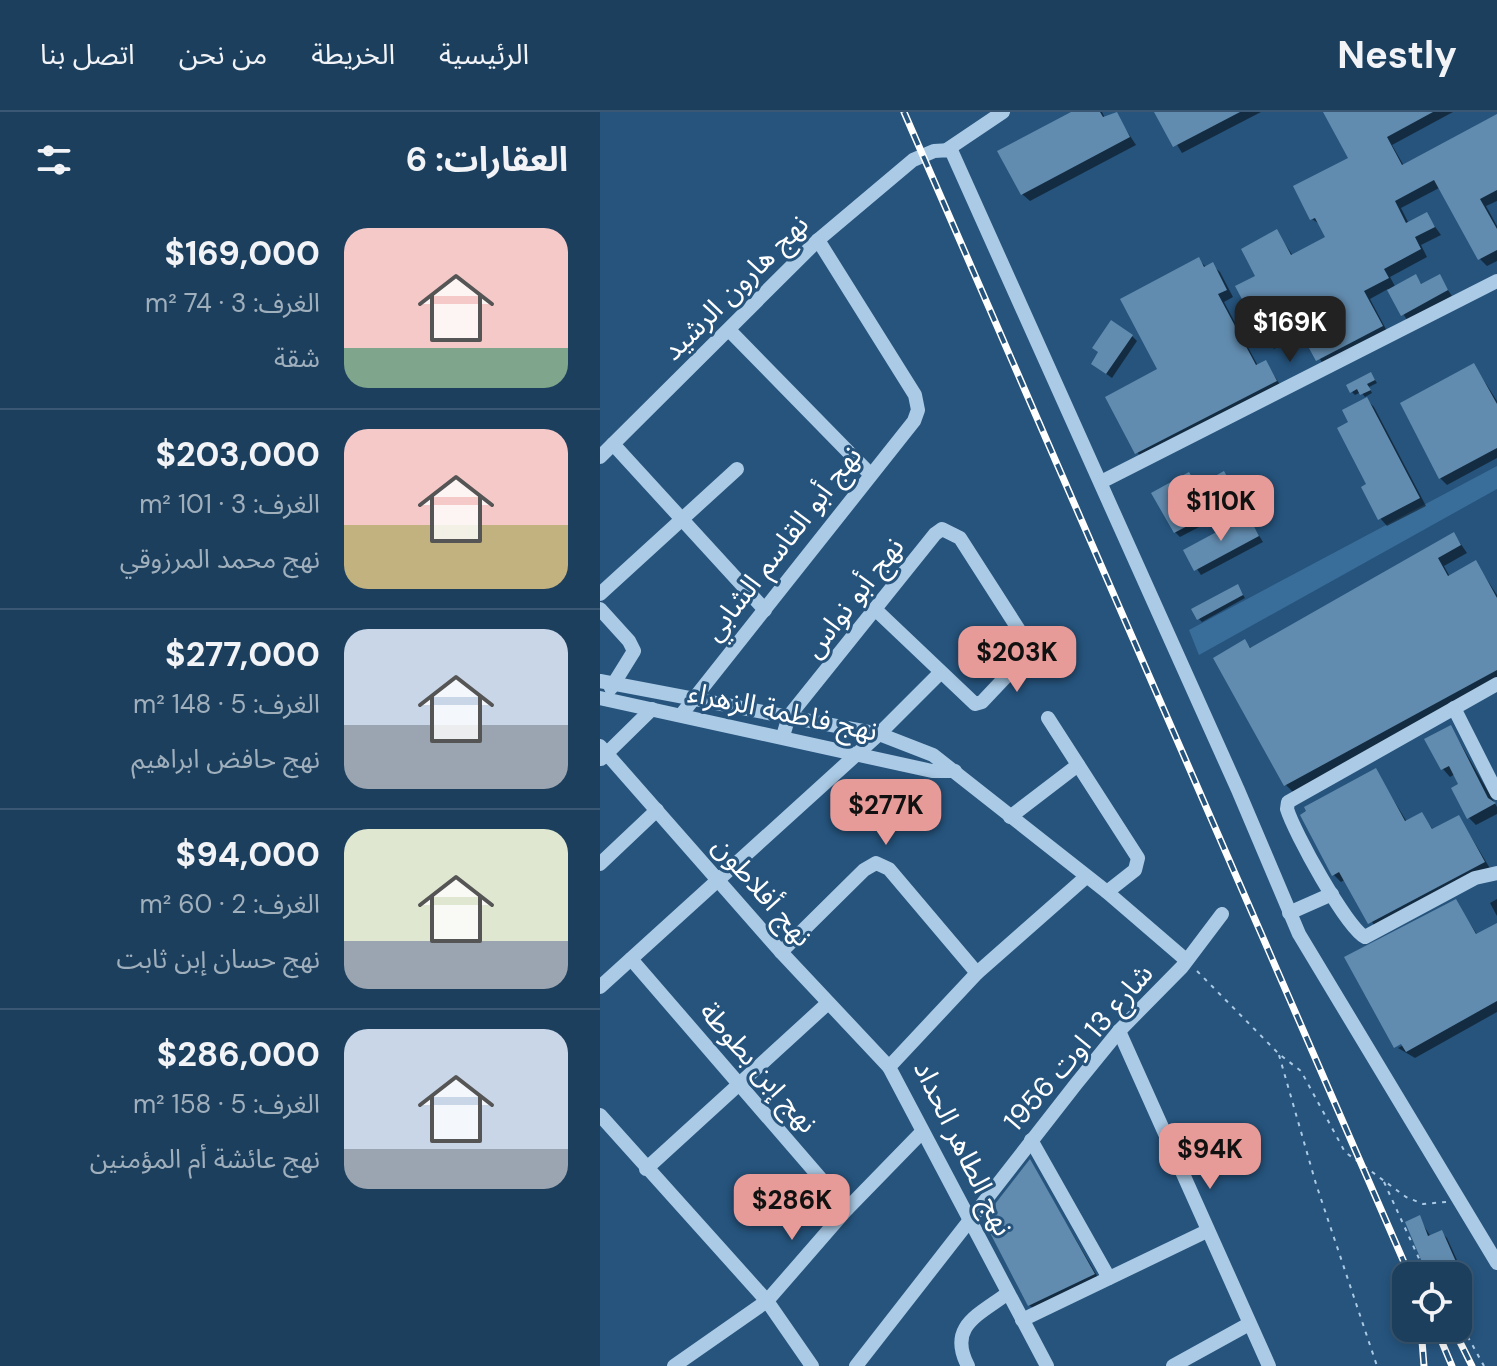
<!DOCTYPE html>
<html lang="ar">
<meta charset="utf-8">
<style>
:root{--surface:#1c3f5e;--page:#254664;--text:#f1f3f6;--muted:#a0afbc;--line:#3a5873;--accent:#e69b98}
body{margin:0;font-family:"DM Sans","Noto Sans Arabic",sans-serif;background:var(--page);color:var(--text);direction:rtl;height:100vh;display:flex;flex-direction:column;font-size:30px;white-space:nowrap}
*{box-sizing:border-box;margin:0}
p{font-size:26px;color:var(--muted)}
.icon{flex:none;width:44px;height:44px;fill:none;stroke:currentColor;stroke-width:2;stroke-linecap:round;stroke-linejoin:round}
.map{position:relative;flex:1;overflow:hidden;direction:ltr}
.side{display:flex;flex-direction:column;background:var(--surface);width:600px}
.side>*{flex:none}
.buttons{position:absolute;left:792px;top:1150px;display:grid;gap:16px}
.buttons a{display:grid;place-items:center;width:80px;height:80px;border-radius:16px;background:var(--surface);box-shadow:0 4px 12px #0003,0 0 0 2px var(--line);font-size:40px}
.price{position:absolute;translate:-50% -68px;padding:0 18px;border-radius:16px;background:var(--accent);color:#111;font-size:26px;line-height:52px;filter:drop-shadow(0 2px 4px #0008)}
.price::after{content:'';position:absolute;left:50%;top:48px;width:24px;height:18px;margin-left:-12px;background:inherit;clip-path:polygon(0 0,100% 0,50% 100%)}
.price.on{background:#222;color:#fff}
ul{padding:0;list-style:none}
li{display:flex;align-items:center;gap:24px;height:200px;padding:0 32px}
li+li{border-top:2px solid var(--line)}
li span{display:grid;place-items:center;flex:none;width:224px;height:160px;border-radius:24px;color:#555}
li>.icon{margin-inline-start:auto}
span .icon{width:96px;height:96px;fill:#fffc;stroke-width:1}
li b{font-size:34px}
h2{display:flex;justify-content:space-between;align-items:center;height:96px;padding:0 32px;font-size:34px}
header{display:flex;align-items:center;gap:48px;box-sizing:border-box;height:112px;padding:0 40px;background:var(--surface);border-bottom:2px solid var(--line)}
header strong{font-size:38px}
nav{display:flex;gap:44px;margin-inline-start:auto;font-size:28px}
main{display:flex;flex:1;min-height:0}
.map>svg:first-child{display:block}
</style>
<header>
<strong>Nestly</strong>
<nav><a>الرئيسية</a><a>الخريطة</a><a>من نحن</a><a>اتصل بنا</a></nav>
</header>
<main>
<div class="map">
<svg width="897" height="1254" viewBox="0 0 897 1254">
<rect width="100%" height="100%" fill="#26547d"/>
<polygon fill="#3a6e9a" points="897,354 897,377 599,543 589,518"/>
<g fill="#0007">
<polygon points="475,0 502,0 505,6 515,1 536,33 430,89 422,82"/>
<polygon points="557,0 661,0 582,41"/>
<polygon points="726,0 853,0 792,33 804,54 897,4 897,89 886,94 897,114 897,149 887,154 880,147 841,75 801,96 809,112 826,102 841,123 821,133 827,145 790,165 796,176 816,165 823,174 839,165 852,184 807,208 788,177 770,187 788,221 725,255 704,222 674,237 638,175 658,164 677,120 693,144 728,125 721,113 712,107 750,47"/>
<polygon points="599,148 607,156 612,153 620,160 633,185 624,190 658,254 665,250 683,277 544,348 537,340 560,258"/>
<polygon points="532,224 537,229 512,266 498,256 500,241"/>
<polygon points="874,253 897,289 897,346 847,373 840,366"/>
<polygon points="773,265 777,271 769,275 772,281 765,285 761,280 755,283 752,280"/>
<polygon points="767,288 774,295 826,394 787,414 780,406 751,311"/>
<polygon points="624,362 643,392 580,425 575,420 598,376"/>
<polygon points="648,406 663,430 601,463 585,439"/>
<polygon points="854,422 867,441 844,454 850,465 876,451 897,483 897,569 693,680 686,673 645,530 652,537"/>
<polygon points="640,478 645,486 602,510 599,507"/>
<polygon points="851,615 897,695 897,702 876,713 869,706 855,662 850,665 843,657 827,628"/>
<polygon points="775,658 807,710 822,702 834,719 859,705 891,758 777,818 746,767 741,770 734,763"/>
<polygon points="897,787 897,804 890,791"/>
<polygon points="856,790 878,824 897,813 897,900 815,946 798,936 811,929"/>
<polygon points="430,1050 499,1167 435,1198 429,1193"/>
<polygon points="819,1106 831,1125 842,1121 847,1126 861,1157 849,1164 830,1164"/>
</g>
<g fill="#628caf">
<polygon points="471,0 500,0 503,5 517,0 530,25 421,83 397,39"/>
<polygon points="554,0 640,0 573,35"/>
<polygon points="723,0 833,0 787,25 802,53 897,2 897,78 880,87 897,117 897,138 878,148 834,68 795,89 806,111 827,100 835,115 815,125 821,137 784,157 789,166 764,179 783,214 716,249 697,214 665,231 635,174 655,164 641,137 677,117 691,143 725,125 715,106 710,108 693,74 748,46"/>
<polygon points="599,145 604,155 613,150 627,178 618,182 656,253 666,248 677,269 535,342 505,285 557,257 520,187"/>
<polygon points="816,162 821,172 840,162 848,178 801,204 787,178"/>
<polygon points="511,208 533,223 506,262 491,252 498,240 492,236"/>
<polygon points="874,251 897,292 897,336 839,367 800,291"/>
<polygon points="771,260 775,268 767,272 771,278 760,283 757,277 750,281 746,273"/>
<polygon points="767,285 820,386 778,408 761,375 766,372 737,316 748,310 742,298"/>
<polygon points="624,359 639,387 574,421 551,381 589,360 597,374"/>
<polygon points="648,403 659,424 594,459 583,438"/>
<polygon points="854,420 861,433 838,446 848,464 876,448 897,486 897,558 684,674 613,546 645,527 650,536"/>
<polygon points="638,472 643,483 597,508 591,497"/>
<polygon points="851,613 888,686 896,691 867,707 851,676 858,672 849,654 841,658 824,627"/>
<polygon points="776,656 805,709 822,700 832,717 859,703 885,750 768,812 739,760 732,764 700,703 706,699 704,695"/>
<polygon points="856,787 876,822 897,811 897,889 806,940 801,932 794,936 744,845"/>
<polygon points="430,1047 495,1162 428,1194 386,1113 388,1101"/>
<polygon points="820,1103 828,1124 842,1118 857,1152 844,1157 847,1164 828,1164 805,1110"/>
</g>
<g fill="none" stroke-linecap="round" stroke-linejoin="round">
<g stroke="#abcae5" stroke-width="2" stroke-dasharray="4 6" stroke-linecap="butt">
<polyline points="597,859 679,942 701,959 745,1040 806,1085 823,1092 846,1090"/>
<polyline points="679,943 716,1072 777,1254"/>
<polyline points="784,1070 827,1164"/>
<polyline points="858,1207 884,1254"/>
</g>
<g stroke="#abcae5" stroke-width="14">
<polyline points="348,37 403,0"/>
<polyline points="129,218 269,361"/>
<polyline points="13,332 165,498"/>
<polyline points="0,345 218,128 313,48 334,39 351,38 638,678 699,822 897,1151"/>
<polyline points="501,370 897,169"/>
<polyline points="0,482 137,357"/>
<polyline points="0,497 29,529 34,539 11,576"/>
<polyline points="0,569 279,622 333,643 507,780 586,848"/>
<path d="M897,572l-209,118 -1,7c7,23 59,118 78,128l110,-59 22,-5"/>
<polyline points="0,586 332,659 355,659"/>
<polyline points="854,596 897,681"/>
<polyline points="81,603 314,309 318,298 315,283 218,128"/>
<polyline points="448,606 538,746 535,758 507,780"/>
<polyline points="183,624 189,604 335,422 342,417 360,426 426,529 428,541 382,590 375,592 276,498"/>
<polyline points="0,634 181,840 289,955"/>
<polyline points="1,647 52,597"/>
<polyline points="410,705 478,653"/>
<polyline points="0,752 57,698"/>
<polyline points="689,801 732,782"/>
<polyline points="181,840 264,758 276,751 289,757 377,861"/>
<polyline points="31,847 247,1097"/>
<polyline points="0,875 279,622 340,561"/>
<polyline points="519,919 669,1254"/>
<polyline points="0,1003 167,1189 212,1254"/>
<polyline points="431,1028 509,1166"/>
<polyline points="46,1057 228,891"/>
<polyline points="422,1208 607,1119"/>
<polyline points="74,1254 167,1189 247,1097 322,1020"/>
<polyline points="256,1254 476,972 519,919 582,855 622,802"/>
<path d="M368,1254c-21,-40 11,-51 40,-73"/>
<polyline points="447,1254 289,955 377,861 486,765"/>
<polyline points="573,1254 649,1212"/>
</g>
<defs>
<g id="rail">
<polyline points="304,0 810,1164"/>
<polyline points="821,1216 824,1254"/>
<polyline points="836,1216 852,1254"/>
<polyline points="853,1216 872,1254"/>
</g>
</defs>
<use href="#rail" stroke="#fff" stroke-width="7"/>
<use href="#rail" stroke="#26547d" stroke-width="4" stroke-dasharray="12" stroke-linecap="butt"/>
</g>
<g text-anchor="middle" stroke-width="6" stroke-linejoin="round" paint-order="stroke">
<g font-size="28" fill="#fff" stroke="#26547d">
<text transform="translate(135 175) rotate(-45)" y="10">نهج هارون الرشيد</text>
<text transform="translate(182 431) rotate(-52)" y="10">نهج أبو القاسم الشابي</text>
<text transform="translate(253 485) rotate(-52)" y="10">نهج أبو نواس</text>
<text transform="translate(183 599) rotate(12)" y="10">نهج فاطمة الزهراء</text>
<text transform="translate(163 779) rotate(49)" y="10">نهج أفلاطون</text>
<text transform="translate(478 935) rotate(-49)" y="10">شارع 13 اوت 1956</text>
<text transform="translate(159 955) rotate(49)" y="10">نهج إبن بطوطة</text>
<text transform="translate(364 1036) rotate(64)" y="10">نهج الطاهر الحداد</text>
</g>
</g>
</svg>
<div class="buttons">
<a><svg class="icon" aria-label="locate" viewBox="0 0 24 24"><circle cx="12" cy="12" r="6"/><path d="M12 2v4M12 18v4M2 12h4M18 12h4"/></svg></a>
</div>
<b class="price on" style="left:690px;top:252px">$169K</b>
<b class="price" style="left:621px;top:431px">$110K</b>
<b class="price" style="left:417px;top:582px">$203K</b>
<b class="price" style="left:286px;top:735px">$277K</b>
<b class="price" style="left:610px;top:1079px">$94K</b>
<b class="price" style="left:192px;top:1130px">$286K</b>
</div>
<section class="side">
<h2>العقارات: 6<svg class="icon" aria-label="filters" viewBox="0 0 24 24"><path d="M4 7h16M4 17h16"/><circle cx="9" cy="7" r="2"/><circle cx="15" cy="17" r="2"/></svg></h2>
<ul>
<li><span style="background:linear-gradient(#f6c9c9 75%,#7fa58c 0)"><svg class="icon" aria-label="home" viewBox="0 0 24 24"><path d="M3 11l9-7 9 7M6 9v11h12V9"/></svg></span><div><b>$169,000</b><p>الغرف: 3 · 74 m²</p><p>شقة</p></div></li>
<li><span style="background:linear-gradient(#f6c9c9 60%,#c2b280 0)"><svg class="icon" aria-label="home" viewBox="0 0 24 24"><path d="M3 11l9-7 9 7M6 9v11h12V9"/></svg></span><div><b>$203,000</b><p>الغرف: 3 · 101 m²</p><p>نهج محمد المرزوقي</p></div></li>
<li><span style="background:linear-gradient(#c9d6e8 60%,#9aa5b1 0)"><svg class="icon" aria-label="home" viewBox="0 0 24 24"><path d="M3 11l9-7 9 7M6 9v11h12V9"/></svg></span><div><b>$277,000</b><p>الغرف: 5 · 148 m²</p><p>نهج حافض ابراهيم</p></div></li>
<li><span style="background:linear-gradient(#dfe7d0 70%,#9aa5b1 0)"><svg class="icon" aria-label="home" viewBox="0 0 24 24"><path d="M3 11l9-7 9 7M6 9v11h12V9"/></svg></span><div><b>$94,000</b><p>الغرف: 2 · 60 m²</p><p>نهج حسان إبن ثابت</p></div></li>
<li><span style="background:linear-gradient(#c9d6e8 75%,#9aa5b1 0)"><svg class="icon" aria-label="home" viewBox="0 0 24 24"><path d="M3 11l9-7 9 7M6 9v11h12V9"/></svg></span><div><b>$286,000</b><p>الغرف: 5 · 158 m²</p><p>نهج عائشة أم المؤمنين</p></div></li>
</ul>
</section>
</main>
